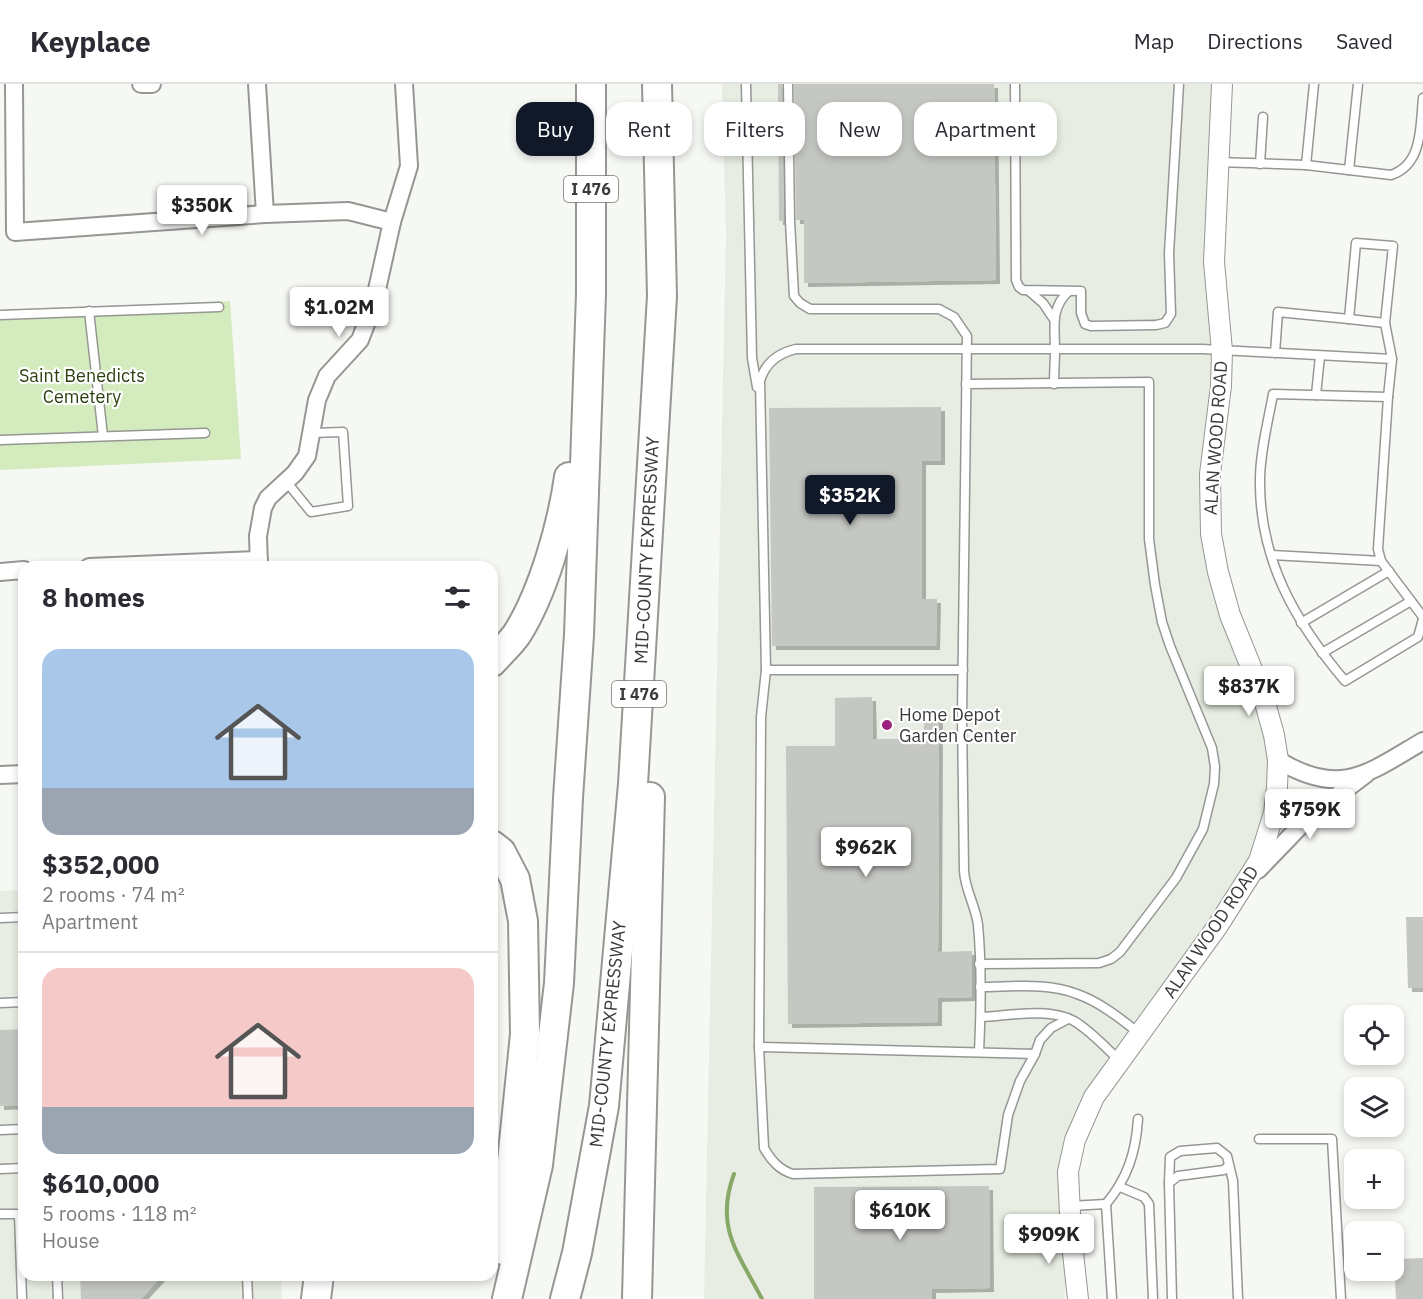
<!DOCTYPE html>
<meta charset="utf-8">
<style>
:root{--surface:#fff;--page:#f7f7f7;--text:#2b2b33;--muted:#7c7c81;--line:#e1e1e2;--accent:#111827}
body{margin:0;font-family:"IBM Plex Sans",sans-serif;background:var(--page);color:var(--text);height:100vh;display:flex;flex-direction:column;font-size:22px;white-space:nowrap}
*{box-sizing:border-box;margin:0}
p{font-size:20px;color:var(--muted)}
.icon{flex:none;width:33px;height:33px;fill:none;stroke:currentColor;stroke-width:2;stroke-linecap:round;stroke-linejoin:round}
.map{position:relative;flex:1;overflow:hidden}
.drawer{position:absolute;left:18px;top:477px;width:480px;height:720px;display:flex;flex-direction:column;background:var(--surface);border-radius:18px;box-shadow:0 3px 9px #0003}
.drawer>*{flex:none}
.hud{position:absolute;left:516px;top:18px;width:570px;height:54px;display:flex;gap:12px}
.controls{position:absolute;left:1344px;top:921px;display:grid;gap:12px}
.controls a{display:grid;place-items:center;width:60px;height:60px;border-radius:12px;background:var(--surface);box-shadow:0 3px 9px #0003;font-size:30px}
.price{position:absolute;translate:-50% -51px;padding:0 14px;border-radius:6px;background:#fff;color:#222;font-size:20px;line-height:39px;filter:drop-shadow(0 2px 3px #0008)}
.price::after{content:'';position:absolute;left:50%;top:36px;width:18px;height:14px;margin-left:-9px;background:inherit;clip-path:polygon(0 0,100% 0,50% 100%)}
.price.current{background:var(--accent);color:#fff}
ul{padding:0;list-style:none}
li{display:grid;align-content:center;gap:12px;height:318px;padding:0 24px}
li+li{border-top:2px solid var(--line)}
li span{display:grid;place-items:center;height:186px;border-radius:18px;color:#555}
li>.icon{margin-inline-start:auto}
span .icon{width:108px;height:108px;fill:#fffc;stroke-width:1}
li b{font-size:26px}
h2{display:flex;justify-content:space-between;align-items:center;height:72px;padding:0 24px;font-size:26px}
.chip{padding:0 21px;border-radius:18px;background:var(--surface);box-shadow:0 3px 9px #0003;font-size:21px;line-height:54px}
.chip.current{background:var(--accent);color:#fff}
header{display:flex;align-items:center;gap:36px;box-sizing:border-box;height:84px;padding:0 30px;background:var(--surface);border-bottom:2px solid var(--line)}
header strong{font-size:28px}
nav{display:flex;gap:33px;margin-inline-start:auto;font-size:21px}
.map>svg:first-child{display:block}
</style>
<header>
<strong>Keyplace</strong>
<nav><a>Map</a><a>Directions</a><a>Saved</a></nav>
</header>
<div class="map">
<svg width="1423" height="1215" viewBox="0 0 1423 1215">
<defs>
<filter id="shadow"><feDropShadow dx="4" dy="4" stdDeviation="0" flood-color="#0004"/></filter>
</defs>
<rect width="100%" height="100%" fill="#f6f8f4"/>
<g fill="#e7ede2">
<polygon points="722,0 1222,0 1211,450 1274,651 1267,753 1083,1034 1064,1215 704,1215 726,151"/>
<polygon points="24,806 24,1191 281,1191 282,1215 0,1215 0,807"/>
</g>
<polygon fill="#d3ebbd" points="230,217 241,375 0,386 0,226"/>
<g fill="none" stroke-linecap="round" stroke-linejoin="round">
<path stroke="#87a866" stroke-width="4" d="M734,1090c-20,54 5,80 28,125"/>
</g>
<g fill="#c5c7c3" filter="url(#shadow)">
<polygon points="778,0 782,0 784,137 779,137"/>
<polygon points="794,0 994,0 996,196 804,199 804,136 796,136"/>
<polygon points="941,323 941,377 922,377 922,515 937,515 936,562 772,562 769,324"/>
<polygon points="872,613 873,655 924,655 924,630 939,630 938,868 972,867 972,913 938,914 938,938 788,940 786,662 835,662 835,614"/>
<polygon points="1406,833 1423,833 1423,904 1408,904"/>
<polygon points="24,945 24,1021 0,1022 0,946"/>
<polygon points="989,1102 990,1204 932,1205 932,1215 814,1215 814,1103"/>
<polygon points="1423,1174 1423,1215 1396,1215 1394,1175"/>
<polygon points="80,1191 163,1191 141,1215 81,1215"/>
</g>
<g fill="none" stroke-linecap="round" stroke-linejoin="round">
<defs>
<g id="service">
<polyline points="746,0 752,274 757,303"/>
<path d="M788,0l2,137 4,75 6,7 10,6h129l15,8 13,19 -5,379 2,156c1,19 12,36 14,54 4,42 3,85 1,127"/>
<polyline points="1015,0 1016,196 1019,203 1023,206 1081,207 1081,229 1085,240 1091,242 1156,241 1165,239 1171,230 1169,169 1179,0"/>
<path d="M1218,78l88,3 85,10c32,-11 29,-48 32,-77"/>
<polyline points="1260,80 1263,33"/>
<polyline points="1306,81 1314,0"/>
<polyline points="1349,86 1358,0"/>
<polyline points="1029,207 1043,219 1053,234"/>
<polyline points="89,227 103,352"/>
<polyline points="0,231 219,223"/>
<polyline points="1349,235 1385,239"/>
<polyline points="1275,269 1278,228 1349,235 1356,159 1393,162 1385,239 1392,275"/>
<polyline points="966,300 1149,298 1149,455 1155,501 1162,538 1170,562 1212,664 1215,683 1214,700 1203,745 1176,794 1120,868 1111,875 1099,879 979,880"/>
<path d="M1054,300c0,-11 1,-23 1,-34 0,-23 -5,-42 14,-59"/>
<polyline points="1316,311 1320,272"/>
<path d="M1388,313l-115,-3c-5,28 -13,58 -13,86 -1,80 36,143 85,201l73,-44 5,-18"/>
<polyline points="0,356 205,349"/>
<polyline points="285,396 311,428 348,422 343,348 311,349"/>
<polyline points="1272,471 1381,477"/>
<polyline points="1301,539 1389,487"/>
<polyline points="1322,569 1411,517"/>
<path d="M766,586l-5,47 -2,330 5,101c7,12 15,22 29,26l207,-5 8,-54 12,-34 15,-27 5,-14 11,-12 17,-9"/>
<path d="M963,586h-197l-6,-289c5,-18 19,-28 36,-32h406l190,10 -4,38 -10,152 3,12 42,56"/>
<polyline points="0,834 24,833"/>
<path d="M980,903c31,0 68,-5 97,7 23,8 44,25 63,40"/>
<polyline points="0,919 24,918"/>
<path d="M981,933c28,-1 67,-10 93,4 17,10 32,27 46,40"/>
<polyline points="759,963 1035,970"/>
<polyline points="0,1046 24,1045"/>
<polyline points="1259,1055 1332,1055 1341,1215"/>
<polyline points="1229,1081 1224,1086 1178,1092 1169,1099 1170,1073 1180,1067 1217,1064 1227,1072 1233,1097 1238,1215"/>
<polyline points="0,1085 24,1084"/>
<polyline points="1169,1099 1172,1215"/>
<polyline points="1120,1103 1144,1113 1149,1120 1153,1215"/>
<path d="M1106,1120c22,-26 30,-53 32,-85"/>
<polyline points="1070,1122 1106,1120 1112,1215"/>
<polyline points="0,1130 19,1130 22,1215"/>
<polyline points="57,1191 58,1215"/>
<polyline points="247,1191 248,1215"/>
</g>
<g id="minor">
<polyline points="14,0 15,148 265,130 348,127 392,138"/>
<polyline points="141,0 152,0"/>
<polyline points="257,0 265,130"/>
<polyline points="89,483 259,476"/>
<polyline points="259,483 258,452 263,424 268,414 295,389 307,372 317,316 327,292 360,256 374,219 392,138 409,82 404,0"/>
<polyline points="0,488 24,486"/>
<path d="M1278,676c62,38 89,14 145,-19"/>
<polyline points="0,691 24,690"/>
<polyline points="1258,786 1309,733 1366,690"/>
</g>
<polyline id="tertiary" points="1078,1215 1071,1150 1068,1088 1075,1056 1094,1013 1217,843 1259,777 1274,729 1277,704 1278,676 1274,651 1264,615 1230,531 1218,488 1211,450 1210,390 1221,302 1222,267 1214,178 1222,0"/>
<g id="motorway">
<path d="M492,578c8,-9 18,-18 25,-28 26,-41 45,-108 52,-157"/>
<polyline points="492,761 501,768 515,795 523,837 525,950 503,1166"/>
<polyline points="316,1215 319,1191"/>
<polyline points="507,1215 538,1081 559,899 568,714 579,551 591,210 591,0"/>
<polyline points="565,1215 577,1169 604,1022 633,700 662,212 657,0"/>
<polyline points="637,1215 650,713"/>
</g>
</defs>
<use href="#service" stroke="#959793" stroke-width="11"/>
<use href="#minor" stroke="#959793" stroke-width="20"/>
<use href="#tertiary" stroke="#959793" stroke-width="22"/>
<use href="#motorway" stroke="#959793" stroke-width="32"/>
<use href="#service" stroke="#fff" stroke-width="8"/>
<use href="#minor" stroke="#fff" stroke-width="16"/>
<use href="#tertiary" stroke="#fff" stroke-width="20"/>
<use href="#motorway" stroke="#fff" stroke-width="28"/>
</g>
<circle fill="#9b247e" stroke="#fff" stroke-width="2" cx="887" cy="641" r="6"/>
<g text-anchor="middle" stroke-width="4.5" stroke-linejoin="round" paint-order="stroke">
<g fill="#fff" stroke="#747574" stroke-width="1.5">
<rect x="564" y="92" width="54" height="26" rx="4.5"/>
<rect x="612" y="597" width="54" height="26" rx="4.5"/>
</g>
<g font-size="16" font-weight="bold" fill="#393a39">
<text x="591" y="111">I 476</text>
<text x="639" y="616">I 476</text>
</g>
<g font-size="18" fill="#2a400f" stroke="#fff">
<text x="82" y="298">Saint Benedicts<tspan x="82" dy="21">Cemetery</tspan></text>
</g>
<g font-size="18" fill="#393a39" stroke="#fff">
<text transform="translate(1216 354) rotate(-86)" y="6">ALAN WOOD ROAD</text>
<text transform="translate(647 466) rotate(-87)" y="6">MID-COUNTY EXPRESSWAY</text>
<text transform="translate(1211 848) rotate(-56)" y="6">ALAN WOOD ROAD</text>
<text transform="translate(608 950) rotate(-84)" y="6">MID-COUNTY EXPRESSWAY</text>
</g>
<g font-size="18" fill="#393a39" stroke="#fff" text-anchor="start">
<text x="899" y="637">Home Depot<tspan x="899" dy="21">Garden Center</tspan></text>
</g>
</g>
</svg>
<div class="controls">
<a><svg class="icon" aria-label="locate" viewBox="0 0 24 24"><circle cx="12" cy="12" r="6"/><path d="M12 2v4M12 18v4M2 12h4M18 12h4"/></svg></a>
<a><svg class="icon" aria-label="layers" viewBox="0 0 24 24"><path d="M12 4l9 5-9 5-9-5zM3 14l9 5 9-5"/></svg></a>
<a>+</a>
<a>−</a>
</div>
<b class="price" style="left:202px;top:152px">$350K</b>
<b class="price" style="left:339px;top:254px">$1.02M</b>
<b class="price current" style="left:850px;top:442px">$352K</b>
<b class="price" style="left:1249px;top:633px">$837K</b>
<b class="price" style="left:1310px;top:756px">$759K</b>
<b class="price" style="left:866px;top:794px">$962K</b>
<b class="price" style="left:900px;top:1157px">$610K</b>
<b class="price" style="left:1049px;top:1181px">$909K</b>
<div class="hud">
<a class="chip current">Buy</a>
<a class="chip">Rent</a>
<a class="chip">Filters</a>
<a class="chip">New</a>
<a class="chip">Apartment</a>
</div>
<section class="drawer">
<h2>8 homes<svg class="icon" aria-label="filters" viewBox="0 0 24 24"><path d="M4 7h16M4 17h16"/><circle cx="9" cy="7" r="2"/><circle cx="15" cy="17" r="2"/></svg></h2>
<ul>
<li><span style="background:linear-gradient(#a9c7e8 75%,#9aa5b1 0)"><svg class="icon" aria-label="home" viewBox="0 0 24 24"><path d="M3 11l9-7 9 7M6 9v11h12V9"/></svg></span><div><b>$352,000</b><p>2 rooms · 74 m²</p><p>Apartment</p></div></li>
<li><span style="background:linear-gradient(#f6c9c9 75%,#9aa5b1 0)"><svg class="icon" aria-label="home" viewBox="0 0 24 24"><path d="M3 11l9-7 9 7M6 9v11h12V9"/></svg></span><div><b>$610,000</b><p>5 rooms · 118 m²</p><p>House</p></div></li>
</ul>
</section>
</div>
